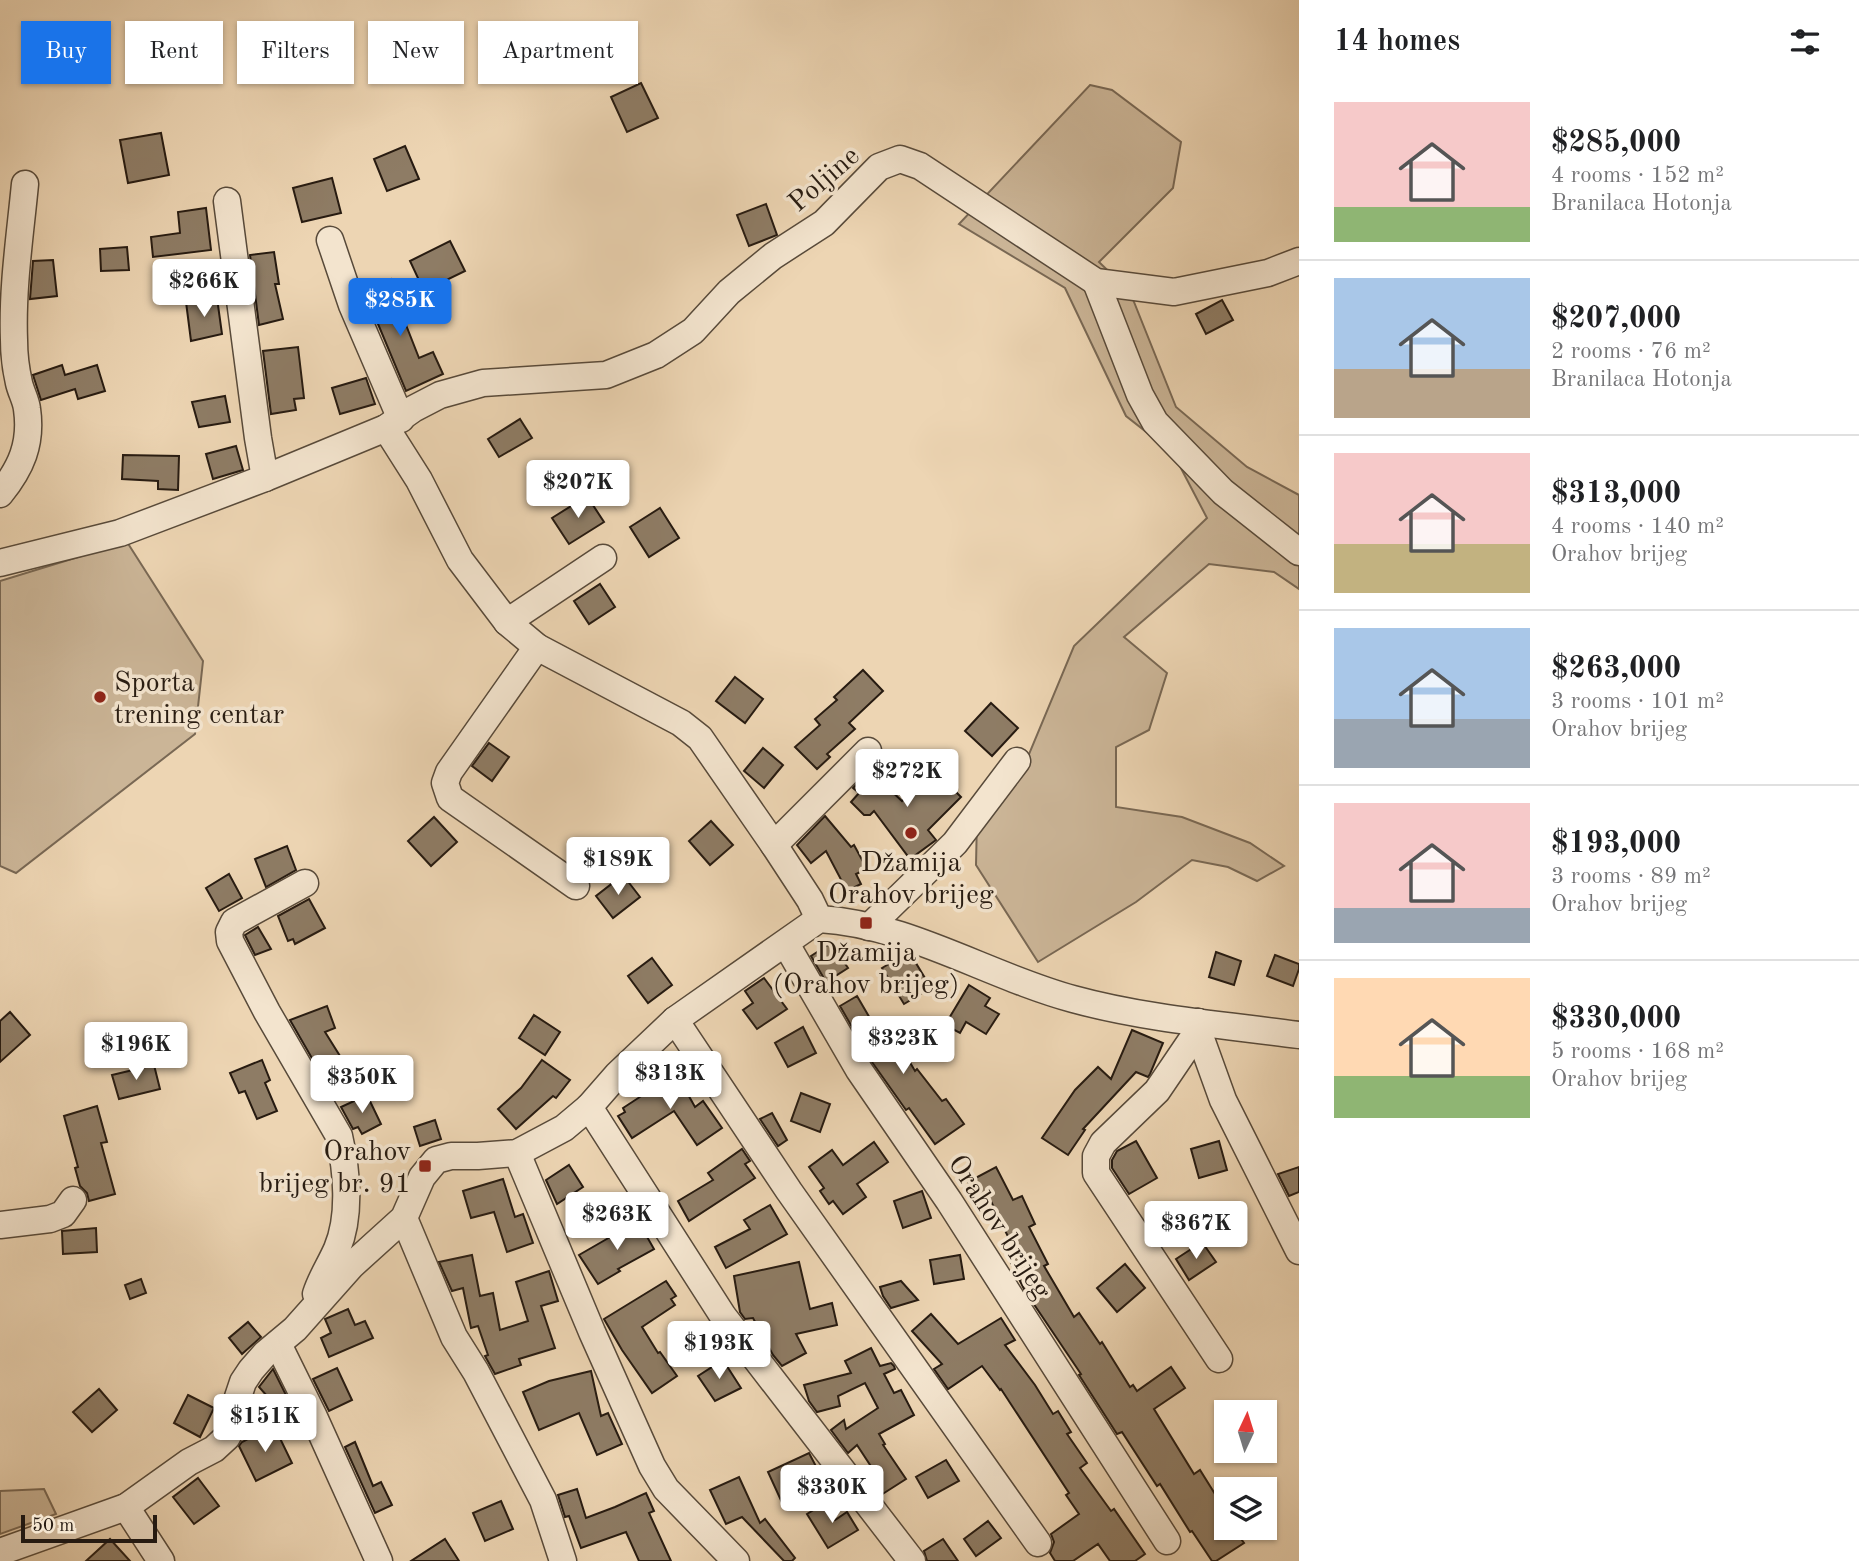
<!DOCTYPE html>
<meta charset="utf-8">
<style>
:root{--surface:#fff;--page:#f2f2f2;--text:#202124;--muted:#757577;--line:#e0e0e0;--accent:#1a73e8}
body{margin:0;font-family:"Old Standard TT",serif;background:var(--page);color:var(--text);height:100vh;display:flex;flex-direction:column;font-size:26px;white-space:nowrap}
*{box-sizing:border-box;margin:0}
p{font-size:23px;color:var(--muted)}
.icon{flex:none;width:38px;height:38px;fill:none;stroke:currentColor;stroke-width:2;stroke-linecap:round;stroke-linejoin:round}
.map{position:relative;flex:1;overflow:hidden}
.details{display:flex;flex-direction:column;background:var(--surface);width:560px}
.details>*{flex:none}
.top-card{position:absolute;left:21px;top:21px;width:665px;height:63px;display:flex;gap:14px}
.needle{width:46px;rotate:4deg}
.controls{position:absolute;left:1214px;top:1400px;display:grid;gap:14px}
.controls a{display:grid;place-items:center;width:63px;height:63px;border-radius:0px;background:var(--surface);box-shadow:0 2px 5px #0004;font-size:35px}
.scale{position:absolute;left:21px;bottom:18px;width:136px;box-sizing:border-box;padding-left:7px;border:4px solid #271b11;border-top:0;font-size:19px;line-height:24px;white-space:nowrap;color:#271b11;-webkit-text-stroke:5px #f3e4ce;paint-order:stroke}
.price{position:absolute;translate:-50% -60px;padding:0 16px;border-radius:7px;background:#fff;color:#222;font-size:23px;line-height:46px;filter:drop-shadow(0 2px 4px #0008)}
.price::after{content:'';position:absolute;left:50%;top:42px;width:21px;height:16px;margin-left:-10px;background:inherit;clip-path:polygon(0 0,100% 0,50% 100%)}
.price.current{background:var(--accent);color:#fff}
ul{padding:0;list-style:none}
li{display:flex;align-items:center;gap:21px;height:175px;padding:0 35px}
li+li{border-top:2px solid var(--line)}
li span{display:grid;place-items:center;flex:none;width:196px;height:140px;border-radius:0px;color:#555}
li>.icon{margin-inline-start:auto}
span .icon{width:84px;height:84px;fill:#fffc;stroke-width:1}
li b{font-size:30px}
h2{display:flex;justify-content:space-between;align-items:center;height:84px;padding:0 35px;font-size:30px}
.pill{padding:0 24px;border-radius:0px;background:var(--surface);box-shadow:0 2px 5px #0004;font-size:24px;line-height:63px}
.pill.current{background:var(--accent);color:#fff}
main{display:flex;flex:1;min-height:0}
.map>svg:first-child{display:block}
</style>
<main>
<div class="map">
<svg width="1299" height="1561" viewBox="0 0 1299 1561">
<rect width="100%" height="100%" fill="#edd5b3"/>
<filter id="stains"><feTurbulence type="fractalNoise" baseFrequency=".00286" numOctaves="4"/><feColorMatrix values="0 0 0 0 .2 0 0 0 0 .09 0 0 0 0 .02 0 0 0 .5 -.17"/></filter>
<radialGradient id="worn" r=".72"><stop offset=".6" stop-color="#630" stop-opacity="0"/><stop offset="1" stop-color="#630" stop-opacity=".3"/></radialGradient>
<g fill="#cbb597" stroke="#796854" stroke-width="2">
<polygon points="1090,85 1112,90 1181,142 1173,188 1099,262 1130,292 1176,407 1247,467 1299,495 1299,589 1274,572 1209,564 1124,637 1167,673 1149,730 1116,747 1116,807 1182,817 1250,843 1284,866 1257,881 1228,867 1192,860 1136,902 1038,962 976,865 977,818 1022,771 1074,646 1207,518 1173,453 1126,416 1065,288 959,224"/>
<polygon points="127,542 203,661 195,734 16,873 0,866 0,581"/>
<polygon points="44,1489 56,1514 0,1534 0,1491"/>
</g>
<g fill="#8e7c65" stroke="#271b11" stroke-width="2">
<polygon points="641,83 658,118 627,132 611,97"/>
<polygon points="161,133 169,175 128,183 120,140"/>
<polygon points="405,146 419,179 387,191 374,159"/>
<polygon points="332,178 341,213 302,222 293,188"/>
<polygon points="766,204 777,235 749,246 737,215"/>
<polygon points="206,208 211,250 153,257 151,237 180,233 178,212"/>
<polygon points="450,241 465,271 424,291 410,261"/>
<polygon points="127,247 129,270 101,271 100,249"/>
<polygon points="274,252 279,284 275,284 283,319 259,325 250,255"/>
<polygon points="53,260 57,296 30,299 33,261"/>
<polygon points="391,279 397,302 419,358 433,352 443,374 406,391 363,288"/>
<polygon points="217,298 222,334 191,341 186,302"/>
<polygon points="1222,300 1233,320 1206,334 1196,314"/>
<polygon points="298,347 304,398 294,399 296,410 271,414 263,351"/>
<polygon points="62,365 65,375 97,365 105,391 78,399 75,389 41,400 33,375"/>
<polygon points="366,378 375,404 340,414 332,388"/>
<polygon points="225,396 230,422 199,427 192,402"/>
<polygon points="520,419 532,438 499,457 488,439"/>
<polygon points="236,446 243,470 213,479 206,454"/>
<polygon points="123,455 179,456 178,490 158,489 158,481 122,479"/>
<polygon points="587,496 604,522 569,544 552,518"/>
<polygon points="660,508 679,538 649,557 630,527"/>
<polygon points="600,584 615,607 589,624 574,601"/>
<polygon points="863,670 883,691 849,723 855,729 827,754 830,757 817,769 795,747 820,725 815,719 837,700 834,697"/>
<polygon points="735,677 763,699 745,723 716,701"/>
<polygon points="991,703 1018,728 992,756 965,731"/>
<polygon points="489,743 509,757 492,781 472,766"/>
<polygon points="763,748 783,765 764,788 744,771"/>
<polygon points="933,769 961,797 928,830 936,840 910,859 874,811 870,815 864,815 851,802 859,793 853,788 870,771 902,801"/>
<polygon points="825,816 851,847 854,845 867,869 856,874 861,884 847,891 826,851 811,863 797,845"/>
<polygon points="434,817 457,842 431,866 408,841"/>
<polygon points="711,821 733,845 710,865 689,841"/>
<polygon points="287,846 296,870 266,887 255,859"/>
<polygon points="229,874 242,898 219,911 206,888"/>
<polygon points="623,875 640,897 613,918 596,896"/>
<polygon points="309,899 325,928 295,944 293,939 288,941 278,916"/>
<polygon points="258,927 271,949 255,955 245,935"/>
<polygon points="831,943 848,968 826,982 811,956"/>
<polygon points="1216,952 1241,961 1234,985 1209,977"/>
<polygon points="906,954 911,955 931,988 904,1004 882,968"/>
<polygon points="1275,955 1299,964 1299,969 1293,986 1267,976"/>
<polygon points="652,958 672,985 648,1003 628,976"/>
<polygon points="764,978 787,1009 757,1029 743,1010 753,1003 745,991"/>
<polygon points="969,985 990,998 985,1006 999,1014 986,1034 966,1022 960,1033 945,1025"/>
<polygon points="857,996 885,1044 895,1037 915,1071 917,1069 942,1101 946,1099 964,1124 935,1144 909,1108 906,1110 872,1062 840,1006"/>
<polygon points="327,1006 335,1028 325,1032 350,1072 328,1086 290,1020"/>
<polygon points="10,1012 30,1035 0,1062 0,1021"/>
<polygon points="534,1015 560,1032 545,1055 519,1038"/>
<polygon points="803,1027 816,1053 788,1067 775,1043"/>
<polygon points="1132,1030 1163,1043 1150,1074 1148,1077 1136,1072 1083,1129 1085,1130 1068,1155 1042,1138 1075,1090 1098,1067 1111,1079"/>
<polygon points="262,1060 270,1080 265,1083 277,1111 257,1119 245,1091 239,1093 230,1073"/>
<polygon points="542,1060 570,1080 556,1098 553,1096 516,1129 498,1109 521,1088"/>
<polygon points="154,1065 160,1089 119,1099 112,1075"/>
<polygon points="676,1073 695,1107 703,1101 722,1128 697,1145 674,1111 632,1138 618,1116 625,1112 623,1108 649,1091 648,1089"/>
<polygon points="801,1093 830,1104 820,1132 791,1121"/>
<polygon points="367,1095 381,1124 362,1134 358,1127 353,1129 341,1107"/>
<polygon points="97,1106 107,1142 101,1143 115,1194 89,1201 87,1193 80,1186 75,1168 78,1167 64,1116"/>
<polygon points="772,1113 787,1140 778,1146 760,1119"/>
<polygon points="435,1120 441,1139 420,1146 414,1127"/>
<polygon points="1136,1141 1157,1178 1129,1194 1112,1168 1112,1160 1117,1151"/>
<polygon points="1219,1141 1227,1170 1199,1178 1191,1149"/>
<polygon points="874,1142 888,1162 857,1184 866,1197 843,1214 833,1201 829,1204 820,1191 824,1188 809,1167 832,1150 843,1165"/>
<polygon points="742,1149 750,1161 745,1164 755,1178 689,1221 678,1201 713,1180 708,1173"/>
<polygon points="569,1165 583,1187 557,1204 546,1180"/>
<polygon points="996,1167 1013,1200 1022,1196 1035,1224 1029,1227 1048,1264 1044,1266 1074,1317 1079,1313 1100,1344 1102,1342 1130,1387 1133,1385 1137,1391 1171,1367 1185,1388 1154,1409 1194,1474 1200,1470 1225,1510 1223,1512 1227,1517 1227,1528 1233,1528 1244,1543 1216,1561 1212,1561 1192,1531 1190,1532 1160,1484 1157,1486 1122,1432 1117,1434 1079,1375 1081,1374 1025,1291 1006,1253 1014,1249 988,1195 977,1200 968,1182"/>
<polygon points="1299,1167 1299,1192 1289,1196 1278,1174"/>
<polygon points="503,1179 515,1217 523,1214 533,1243 507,1252 494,1212 471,1218 463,1191"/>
<polygon points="922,1191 931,1218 903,1228 894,1201"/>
<polygon points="770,1205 787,1234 726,1268 715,1247 750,1229 744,1220"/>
<polygon points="638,1221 654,1249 618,1269 620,1271 598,1284 579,1255"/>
<polygon points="96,1228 97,1252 63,1254 62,1231"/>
<polygon points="1202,1242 1216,1262 1189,1280 1176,1259"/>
<polygon points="472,1255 480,1296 493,1293 500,1330 528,1321 516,1282 549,1271 558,1301 541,1306 555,1348 519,1359 521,1365 495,1374 485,1356 488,1355 478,1326 471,1328 463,1288 452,1291 439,1262"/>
<polygon points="960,1255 964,1279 934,1284 930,1260"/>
<polygon points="799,1262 810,1309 832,1303 837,1325 796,1334 806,1353 782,1366 773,1355 753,1318 745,1319 740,1312 734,1276"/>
<polygon points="1125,1264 1145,1288 1117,1312 1097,1288"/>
<polygon points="141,1279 146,1293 130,1299 125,1285"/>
<polygon points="666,1281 676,1296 671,1299 675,1305 642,1327 658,1353 660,1352 677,1376 652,1393 622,1350 604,1319"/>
<polygon points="901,1281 918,1300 891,1308 883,1296 880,1287"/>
<polygon points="348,1309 355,1325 365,1321 373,1338 329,1357 321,1338 331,1333 325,1319"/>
<polygon points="931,1314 958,1344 1001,1318 1015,1340 1005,1345 1035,1385 1053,1414 1058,1411 1071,1432 1067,1434 1087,1463 1080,1468 1111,1511 1114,1509 1145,1554 1135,1561 1110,1561 1098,1544 1073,1561 1055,1561 1050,1553 1054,1542 1051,1534 1079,1514 1066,1495 1069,1493 1001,1389 1000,1390 982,1366 948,1389 934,1369 942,1364 912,1331"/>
<polygon points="248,1322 261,1337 242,1354 229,1338"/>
<polygon points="871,1348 880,1366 891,1363 894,1366 895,1369 884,1374 894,1393 901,1390 914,1415 879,1434 885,1444 883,1445 906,1479 881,1495 866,1476 874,1471 857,1445 848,1453 831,1430 844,1420 846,1429 878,1408 865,1383 838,1396 840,1406 817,1412 809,1401 804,1385 851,1373 845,1361"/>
<polygon points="723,1360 741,1388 715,1401 698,1376"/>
<polygon points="337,1368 352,1400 329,1411 313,1379"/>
<polygon points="273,1369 286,1395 275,1405 259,1387"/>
<polygon points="591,1371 601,1416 608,1413 622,1444 597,1455 579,1413 539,1430 523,1392 549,1381"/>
<polygon points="99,1389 117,1410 92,1432 73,1412"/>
<polygon points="188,1395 214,1408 200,1437 174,1423"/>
<polygon points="274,1426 292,1463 256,1481 239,1446 242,1442"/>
<polygon points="355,1442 373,1486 381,1482 392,1505 375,1513 345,1447"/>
<polygon points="809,1453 821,1476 784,1507 768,1472"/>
<polygon points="946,1460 959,1481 928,1498 916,1477"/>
<polygon points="739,1477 760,1523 765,1519 795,1558 792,1561 784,1561 742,1517 726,1524 710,1490"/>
<polygon points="198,1478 219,1506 194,1524 173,1497"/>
<polygon points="577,1489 586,1518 615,1507 646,1493 654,1511 649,1513 671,1561 639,1561 626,1532 581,1548 569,1516 565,1517 558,1495"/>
<polygon points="501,1501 513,1529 485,1541 473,1513"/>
<polygon points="825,1503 835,1520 847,1512 858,1530 828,1548 807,1514"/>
<polygon points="988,1521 1001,1538 976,1556 964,1539"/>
<polygon points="110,1539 130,1561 86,1561"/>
<polygon points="445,1539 459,1561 411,1561"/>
<polygon points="943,1539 958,1561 927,1561 924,1551"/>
</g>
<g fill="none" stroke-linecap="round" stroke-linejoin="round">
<defs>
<g id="minor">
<polyline points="227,201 258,438 265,478"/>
<polyline points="330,240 352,305 401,419"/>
<polyline points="1096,282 1140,395 1155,422 1223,492 1299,552"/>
<polyline points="386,428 419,480 460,560 507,622 537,647 681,723 700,738 774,845 810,900 819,919"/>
<path d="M0,494c21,-26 32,-50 27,-85 -1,-9 -6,-17 -8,-26 -3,-13 -5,-29 -5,-43 -2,-52 6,-104 11,-156"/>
<polyline points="0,563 120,533 265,478 386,428 413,409 440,395 483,383 606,375 656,355 693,331 729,292 773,256 824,223 879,167 900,159 920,166 1096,282 1174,292 1268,273 1299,261"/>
<polyline points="507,622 603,558"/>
<polyline points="537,647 449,772 445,783 450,798 576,886"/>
<polyline points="774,845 868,751"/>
<path d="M305,883l-71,39 -5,10 1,9 37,71 72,124c8,35 12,80 -2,113 -7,16 -16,29 -21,45"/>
<polyline points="869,927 955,843 1017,761"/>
<polyline points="786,944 859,1070 949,1201 1167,1541"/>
<polyline points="675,1020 789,1191 1038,1543"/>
<polyline points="1198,1022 1193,1038 1157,1091 1103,1143 1096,1156 1096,1173 1219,1359"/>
<polyline points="1198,1022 1201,1039 1223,1100 1299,1251"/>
<polyline points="589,1107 723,1316 912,1561"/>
<polyline points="517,1153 592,1332 652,1466 666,1489 736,1561"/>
<polyline points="404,1218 454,1337 476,1372 543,1500 563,1561"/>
<polyline points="0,1225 50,1219 63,1214 73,1200"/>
<polyline points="278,1344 314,1417 379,1561"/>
<polyline points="126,1507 161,1561"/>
<path d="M0,1552l126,-45 63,-45 25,-13 13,-12 6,-12 5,-28 5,-15 8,-12 14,-16 30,-25 56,-63 53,-48 18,-41 14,-17 15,-4h27l39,-3 47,-25 25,-21 28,-32 58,-55 144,-101c89,5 169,57 254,80 73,20 151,26 226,36"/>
</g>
</defs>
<use href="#minor" stroke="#584a3a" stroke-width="29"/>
<use href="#minor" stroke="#f3e4ce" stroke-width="26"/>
</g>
<g fill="#8f2418" stroke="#f3e4ce" stroke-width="2.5">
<circle cx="100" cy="697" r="7"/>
<circle cx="911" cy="833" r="7"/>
<rect x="859" y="916" width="14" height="14" rx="3.5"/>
<rect x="418" y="1159" width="14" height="14" rx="3.5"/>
</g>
<g text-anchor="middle" stroke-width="7" stroke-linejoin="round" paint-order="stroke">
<g font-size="28" fill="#271b11" stroke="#f3e4ce">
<text transform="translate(823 178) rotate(-41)" y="10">Poljine</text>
<text transform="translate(1001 1226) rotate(57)" y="10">Orahov brijeg</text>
</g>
<g font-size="28" fill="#271b11" stroke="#f3e4ce">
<text x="114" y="691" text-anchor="start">Sporta<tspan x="114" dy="32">trening centar</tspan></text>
<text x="911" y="871">Džamija<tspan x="911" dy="32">Orahov brijeg</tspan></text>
<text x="866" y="961">Džamija<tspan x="866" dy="32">(Orahov brijeg)</tspan></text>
<text x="411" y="1160" text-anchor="end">Orahov<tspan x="411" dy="32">brijeg br. 91</tspan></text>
</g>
</g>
<rect width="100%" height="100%" filter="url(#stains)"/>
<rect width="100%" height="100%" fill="url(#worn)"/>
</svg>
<div class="controls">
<a><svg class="needle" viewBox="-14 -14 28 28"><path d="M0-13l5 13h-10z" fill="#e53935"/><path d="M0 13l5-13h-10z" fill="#757577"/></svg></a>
<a><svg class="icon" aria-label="layers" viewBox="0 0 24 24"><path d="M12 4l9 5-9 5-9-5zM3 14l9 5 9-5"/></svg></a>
</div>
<div class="scale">50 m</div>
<b class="price" style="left:204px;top:319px">$266K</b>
<b class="price current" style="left:400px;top:338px">$285K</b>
<b class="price" style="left:578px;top:520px">$207K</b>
<b class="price" style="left:907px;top:809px">$272K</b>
<b class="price" style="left:618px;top:897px">$189K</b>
<b class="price" style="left:903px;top:1076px">$323K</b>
<b class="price" style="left:136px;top:1082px">$196K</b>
<b class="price" style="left:670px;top:1111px">$313K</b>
<b class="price" style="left:362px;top:1115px">$350K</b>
<b class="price" style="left:617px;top:1252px">$263K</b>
<b class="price" style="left:1196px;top:1261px">$367K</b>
<b class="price" style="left:719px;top:1381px">$193K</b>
<b class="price" style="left:265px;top:1454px">$151K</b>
<b class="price" style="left:832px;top:1525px">$330K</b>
<div class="top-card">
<a class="pill current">Buy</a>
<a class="pill">Rent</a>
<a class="pill">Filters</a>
<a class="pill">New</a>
<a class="pill">Apartment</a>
</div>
</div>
<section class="details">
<h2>14 homes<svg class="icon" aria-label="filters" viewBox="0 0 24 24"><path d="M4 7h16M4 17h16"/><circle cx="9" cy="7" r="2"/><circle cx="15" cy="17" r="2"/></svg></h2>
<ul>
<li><span style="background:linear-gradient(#f6c9c9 75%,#8fb573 0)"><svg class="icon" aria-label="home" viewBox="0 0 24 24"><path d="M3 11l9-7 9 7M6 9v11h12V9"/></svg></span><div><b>$285,000</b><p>4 rooms · 152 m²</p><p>Branilaca Hotonja</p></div></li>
<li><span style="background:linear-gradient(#a9c7e8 65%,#b9a48a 0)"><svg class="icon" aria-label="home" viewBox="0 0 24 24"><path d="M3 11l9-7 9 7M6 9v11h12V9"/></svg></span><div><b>$207,000</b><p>2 rooms · 76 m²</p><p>Branilaca Hotonja</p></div></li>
<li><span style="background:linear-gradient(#f6c9c9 65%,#c2b280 0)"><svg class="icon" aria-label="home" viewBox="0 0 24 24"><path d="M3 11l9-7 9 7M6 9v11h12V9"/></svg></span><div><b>$313,000</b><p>4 rooms · 140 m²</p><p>Orahov brijeg</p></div></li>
<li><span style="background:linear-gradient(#a9c7e8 65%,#9aa5b1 0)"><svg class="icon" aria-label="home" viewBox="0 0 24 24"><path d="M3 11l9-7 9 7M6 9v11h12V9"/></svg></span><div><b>$263,000</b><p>3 rooms · 101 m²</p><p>Orahov brijeg</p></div></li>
<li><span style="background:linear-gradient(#f6c9c9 75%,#9aa5b1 0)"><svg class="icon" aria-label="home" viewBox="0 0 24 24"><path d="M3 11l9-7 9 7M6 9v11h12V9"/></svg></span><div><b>$193,000</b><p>3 rooms · 89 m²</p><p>Orahov brijeg</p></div></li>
<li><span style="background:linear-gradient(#ffd9b3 70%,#8fb573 0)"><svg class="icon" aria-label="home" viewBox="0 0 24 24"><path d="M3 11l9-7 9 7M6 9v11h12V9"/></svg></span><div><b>$330,000</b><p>5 rooms · 168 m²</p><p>Orahov brijeg</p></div></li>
</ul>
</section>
</main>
